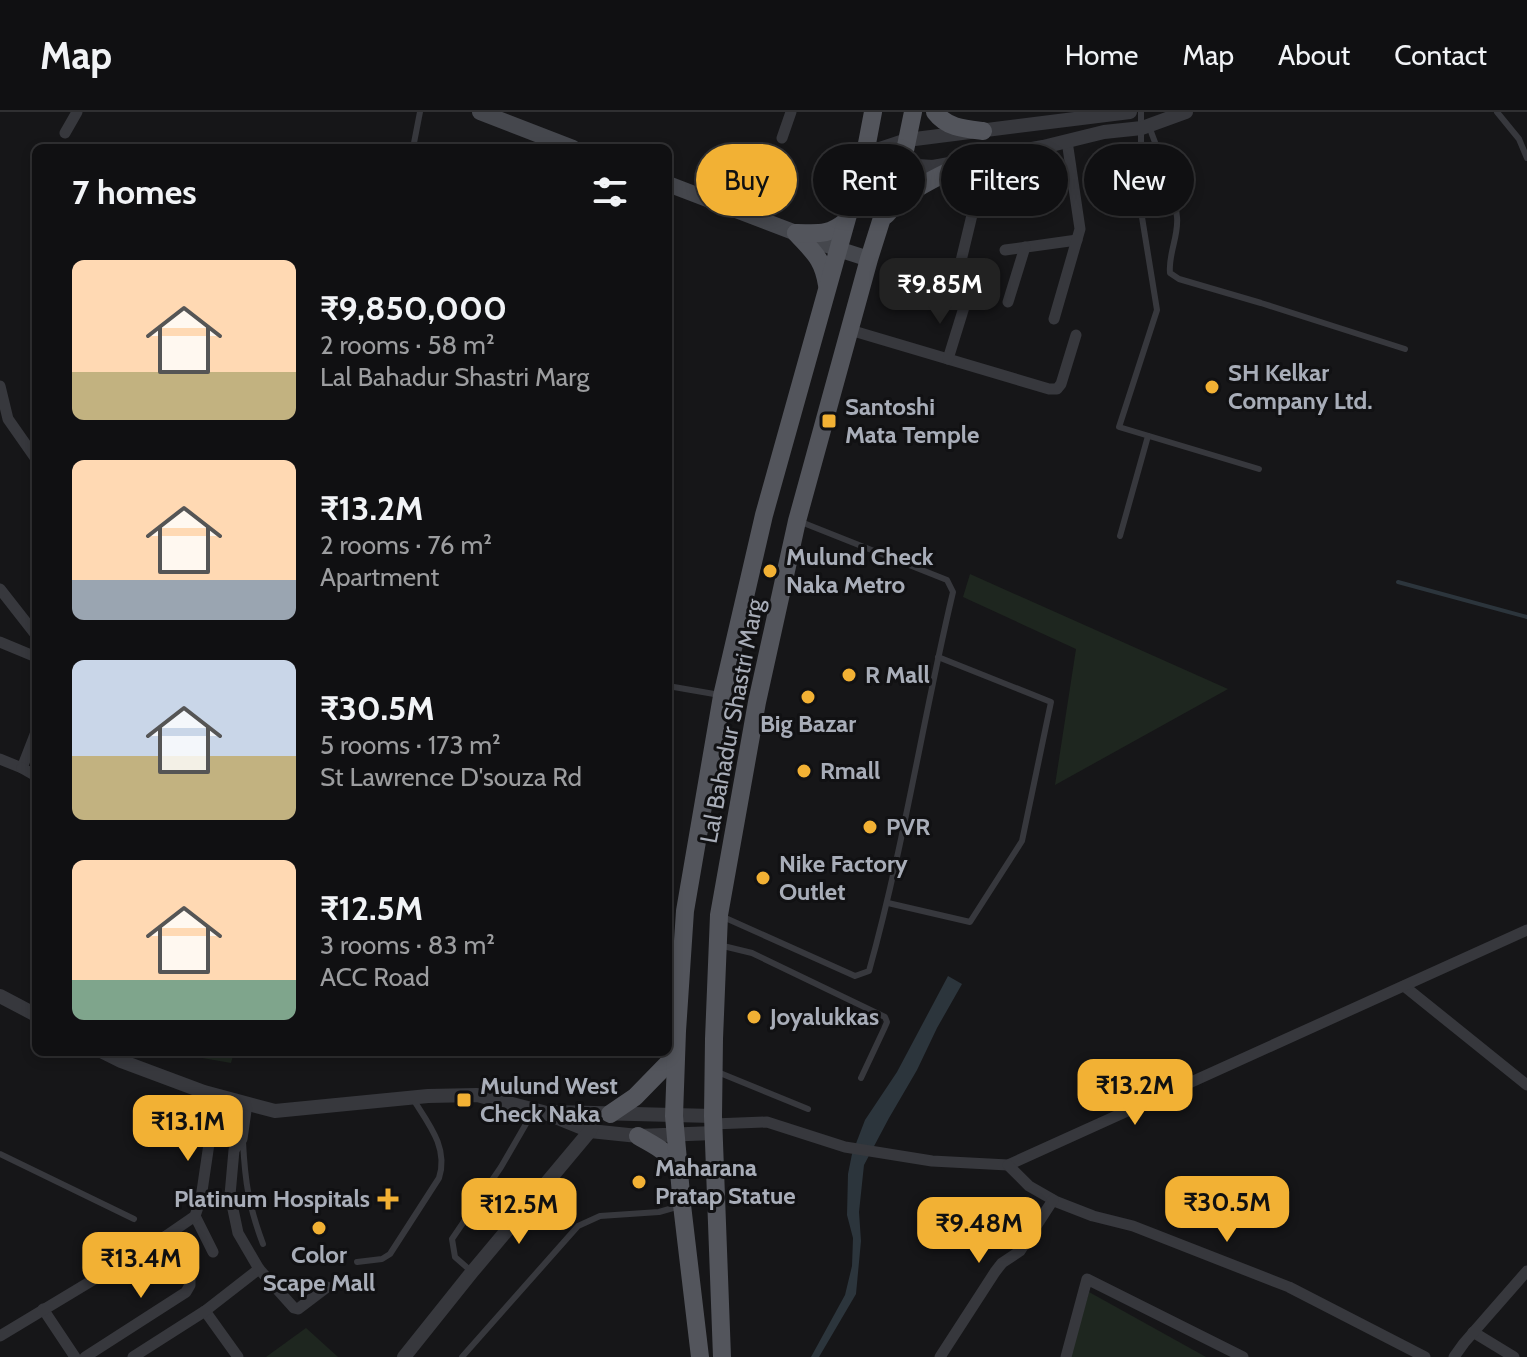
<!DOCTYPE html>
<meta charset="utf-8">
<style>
:root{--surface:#101012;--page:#19191b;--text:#f1f3f6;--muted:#9c9d9f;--line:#303032;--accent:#f2b134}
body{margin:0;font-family:Cabin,sans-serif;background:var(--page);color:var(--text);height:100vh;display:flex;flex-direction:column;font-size:30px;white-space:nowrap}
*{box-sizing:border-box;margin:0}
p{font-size:26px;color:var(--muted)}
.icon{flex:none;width:44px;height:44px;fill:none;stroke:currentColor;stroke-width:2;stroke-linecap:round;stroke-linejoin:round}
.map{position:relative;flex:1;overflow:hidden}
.drawer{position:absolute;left:32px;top:32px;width:640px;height:912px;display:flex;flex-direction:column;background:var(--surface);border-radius:12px;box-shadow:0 4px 12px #0003,0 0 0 2px var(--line)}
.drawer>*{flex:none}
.guide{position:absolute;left:696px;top:32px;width:710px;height:72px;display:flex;gap:16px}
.price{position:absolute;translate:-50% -68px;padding:0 18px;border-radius:16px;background:var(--accent);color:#111;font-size:26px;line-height:52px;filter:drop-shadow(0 2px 4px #0008)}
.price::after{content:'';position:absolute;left:50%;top:48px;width:24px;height:18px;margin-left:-12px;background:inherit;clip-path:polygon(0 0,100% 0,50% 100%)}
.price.active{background:#222;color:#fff}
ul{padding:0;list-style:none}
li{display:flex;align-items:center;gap:24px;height:200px;padding:0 40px}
li span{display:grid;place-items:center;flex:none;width:224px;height:160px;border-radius:12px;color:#555}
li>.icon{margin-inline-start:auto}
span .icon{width:96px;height:96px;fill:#fffc;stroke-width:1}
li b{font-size:34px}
h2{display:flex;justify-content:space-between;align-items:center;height:96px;padding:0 40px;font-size:34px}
.tag{padding:0 28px;border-radius:36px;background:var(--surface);box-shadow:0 4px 12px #0003,0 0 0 2px var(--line);font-size:28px;line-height:72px}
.tag.active{background:var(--accent);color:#111}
header{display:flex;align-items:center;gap:48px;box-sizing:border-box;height:112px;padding:0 40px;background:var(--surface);border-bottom:2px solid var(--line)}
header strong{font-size:38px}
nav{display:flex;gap:44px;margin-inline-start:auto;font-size:28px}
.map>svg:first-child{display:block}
</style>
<header>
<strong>Map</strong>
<nav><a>Home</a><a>Map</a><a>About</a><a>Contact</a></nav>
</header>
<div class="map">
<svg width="1527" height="1245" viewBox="0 0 1527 1245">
<rect width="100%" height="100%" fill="#161618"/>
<g fill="#1e261f">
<polygon points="970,462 1228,577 1055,673 1076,537 963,485"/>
<polygon points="168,940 234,940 231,951"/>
<polygon points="1089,1180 1206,1245 1070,1245"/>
<polygon points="306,1216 338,1245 266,1245"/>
</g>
<polygon fill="#2c353c" points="948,864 962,872 937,916 917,958 889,1006 864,1053 859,1100 861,1129 856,1182 819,1245 811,1245 845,1183 852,1154 853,1126 847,1103 848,1062 852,1042 865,1008 897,960"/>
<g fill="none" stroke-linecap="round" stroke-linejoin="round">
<polyline stroke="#2c353c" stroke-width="4" points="1398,470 1527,505"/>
<g stroke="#37383d" stroke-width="6">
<polyline points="1141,0 1141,99 1157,198 1119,315 1259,357"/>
<polyline points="1497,0 1519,27 1527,46"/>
<path d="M1149,14c10,29 25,59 28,91 2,19 -9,37 -7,56l9,6 82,24 144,46"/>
<polyline points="413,36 420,0"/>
<polyline points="1120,424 1148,324"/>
<polyline points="668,574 720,583"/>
<polyline points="888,791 970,810 1022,729 1051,590 938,545"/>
<path d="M721,804l134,60 14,-5c35,-125 54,-253 84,-379l-6,-12 -146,-58"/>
<polyline points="719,833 752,841 885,905 887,910 884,917 861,966"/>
<polyline points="715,959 808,997"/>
<path d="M243,1030c2,40 6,65 20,102"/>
<polyline points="0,1042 134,1107"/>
<path d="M357,1150l25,-3 8,-5 49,-76c10,-30 -11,-55 -26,-79"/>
<polyline points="471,1159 455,1145 452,1127 501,1055 534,998"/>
<polyline points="462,1245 578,1114 600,1104 659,1100 680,1094"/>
</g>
<g stroke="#37383d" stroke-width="11">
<polyline points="65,21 77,0"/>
<polyline points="782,26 791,0"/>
<polyline points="1005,138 1077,128"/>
<polyline points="954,178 972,103 973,79 972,49"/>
<polyline points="1008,190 1025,135"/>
<polyline points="1054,207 1080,117 1067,29"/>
<polyline points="850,218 1049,277 1057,277 1061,272 1076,223"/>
<polyline points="948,247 965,192"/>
<polyline points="0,274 8,307 36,347"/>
<polyline points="0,477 36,523"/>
<polyline points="0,530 36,545"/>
<polyline points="0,647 22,656 36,620"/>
<polyline points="22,656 36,664"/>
<polyline points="1404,874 1527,973"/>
<polyline points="713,1012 767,1010 845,1035 932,1049 1008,1053 1527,818"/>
<polyline points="1008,1053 1029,1074 1057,1090 1093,1104 1133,1114 1289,1175 1425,1245"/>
<polyline points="195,1104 213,1140"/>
<polyline points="259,1157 294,1196 298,1197 327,1175"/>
<polyline points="43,1197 75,1245"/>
<polyline points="205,1199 238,1245"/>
<polyline points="1473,1220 1514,1245"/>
<polyline points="0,1224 166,1124 195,1104 201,1086 216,984"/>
<polyline points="85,1245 186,1180 190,1173 190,1166 166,1124"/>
<polyline points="133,1245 205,1199 259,1157 238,1121 230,1083 234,1038 242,1027 247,992"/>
<polyline points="940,1245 995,1160 1002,1151 1020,1139 1053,1088"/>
<polyline points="1066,1245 1087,1167 1243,1245"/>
<polyline points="1454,1245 1464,1231 1527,1159"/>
</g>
<g stroke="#37383d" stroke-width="14">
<polyline points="865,42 902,53 933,55 1043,35 1104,20 1142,16 1186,0"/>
<polyline points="865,42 907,28 1130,0"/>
<polyline points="0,884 36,903"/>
<polyline points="103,940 121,949 204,980 275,999 428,984 477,983 543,1000 590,1019 638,1024 714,1021"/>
<polyline points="555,1000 713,1004"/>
<polyline points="404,1245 472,1160 590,1019 596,1002"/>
</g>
<g stroke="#45474d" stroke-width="16">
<polyline points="480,0 573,36"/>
<polyline points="668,72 838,137 869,147"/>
</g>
<g stroke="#53555c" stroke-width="18">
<path d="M935,0c12,16 30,17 48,19"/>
<path d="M886,103c21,-26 54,-39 84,-54"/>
<path d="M796,121c17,19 27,25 31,52"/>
<path d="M796,121c21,0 32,3 49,-11"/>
<polyline points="610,1002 635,985 676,943"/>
<path d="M638,1024c19,11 31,15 40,36"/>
<polyline points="700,1245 682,1093 674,1004 677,919 685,799 722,584 764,403 865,42 873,0"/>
<polyline points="722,1245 713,1004 714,927 719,803 757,590 797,409 869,147 881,109 902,53 913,0"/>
</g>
</g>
<g fill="#f2b134" stroke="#111113" stroke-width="3">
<circle cx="1212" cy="275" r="8"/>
<rect x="821" y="301" width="16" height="16" rx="4"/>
<circle cx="770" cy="459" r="8"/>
<circle cx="849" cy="563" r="8"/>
<circle cx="808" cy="585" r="8"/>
<circle cx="804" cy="659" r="8"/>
<circle cx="870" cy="715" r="8"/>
<circle cx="763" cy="766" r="8"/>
<circle cx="754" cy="905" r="8"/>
<rect x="456" y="980" width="16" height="16" rx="4"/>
<circle cx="639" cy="1070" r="8"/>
<path d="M384 1075h8v8h8v8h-8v8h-8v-8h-8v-8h8z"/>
<circle cx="319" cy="1116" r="8"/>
</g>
<g text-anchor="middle" stroke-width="6" stroke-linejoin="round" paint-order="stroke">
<g font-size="24" font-weight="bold" fill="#a8adb8" stroke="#111113" text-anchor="start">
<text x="1228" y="269">SH Kelkar<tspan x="1228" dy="28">Company Ltd.</tspan></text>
<text x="845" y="303">Santoshi<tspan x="845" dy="28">Mata Temple</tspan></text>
<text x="786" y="453">Mulund Check<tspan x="786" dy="28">Naka Metro</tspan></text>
<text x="865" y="571">R Mall</text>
<text x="808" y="620" text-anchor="middle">Big Bazar</text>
<text x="820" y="667">Rmall</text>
<text x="886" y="723">PVR</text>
<text x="779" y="760">Nike Factory<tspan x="779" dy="28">Outlet</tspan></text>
<text x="770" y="913">Joyalukkas</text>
<text x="480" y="982">Mulund West<tspan x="480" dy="28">Check Naka</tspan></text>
<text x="655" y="1064">Maharana<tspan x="655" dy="28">Pratap Statue</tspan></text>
<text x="370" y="1095" text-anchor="end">Platinum Hospitals</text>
<text x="319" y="1151" text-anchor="middle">Color<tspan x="319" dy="28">Scape Mall</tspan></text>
</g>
<g font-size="24" fill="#a8adb8" stroke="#111113">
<text transform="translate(732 609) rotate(-79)" y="8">Lal Bahadur Shastri Marg</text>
</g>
</g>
</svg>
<b class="price active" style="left:940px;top:214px">₹9.85M</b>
<b class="price" style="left:1135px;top:1015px">₹13.2M</b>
<b class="price" style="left:188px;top:1051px">₹13.1M</b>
<b class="price" style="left:1227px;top:1132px">₹30.5M</b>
<b class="price" style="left:519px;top:1134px">₹12.5M</b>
<b class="price" style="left:979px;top:1153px">₹9.48M</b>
<b class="price" style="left:141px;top:1188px">₹13.4M</b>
<div class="guide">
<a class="tag active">Buy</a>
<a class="tag">Rent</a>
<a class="tag">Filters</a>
<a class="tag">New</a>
</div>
<section class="drawer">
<h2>7 homes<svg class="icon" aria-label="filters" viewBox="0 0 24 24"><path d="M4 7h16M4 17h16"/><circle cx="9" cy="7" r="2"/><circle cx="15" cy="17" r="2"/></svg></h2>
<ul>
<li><span style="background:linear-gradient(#ffd9b3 70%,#c2b280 0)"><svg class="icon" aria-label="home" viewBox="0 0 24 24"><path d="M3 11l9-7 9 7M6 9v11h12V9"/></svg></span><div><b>₹9,850,000</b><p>2 rooms · 58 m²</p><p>Lal Bahadur Shastri Marg</p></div></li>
<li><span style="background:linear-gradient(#ffd9b3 75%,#9aa5b1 0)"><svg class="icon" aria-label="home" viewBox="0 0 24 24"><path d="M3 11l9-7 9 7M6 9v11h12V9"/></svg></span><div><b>₹13.2M</b><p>2 rooms · 76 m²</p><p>Apartment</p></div></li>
<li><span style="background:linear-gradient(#c9d6e8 60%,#c2b280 0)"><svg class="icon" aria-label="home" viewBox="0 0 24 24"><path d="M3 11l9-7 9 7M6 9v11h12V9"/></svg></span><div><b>₹30.5M</b><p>5 rooms · 173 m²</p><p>St Lawrence D'souza Rd</p></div></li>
<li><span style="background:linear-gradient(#ffd9b3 75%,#7fa58c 0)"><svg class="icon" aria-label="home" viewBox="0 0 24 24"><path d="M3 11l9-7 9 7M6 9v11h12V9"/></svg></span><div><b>₹12.5M</b><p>3 rooms · 83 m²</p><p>ACC Road</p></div></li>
</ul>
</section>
</div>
